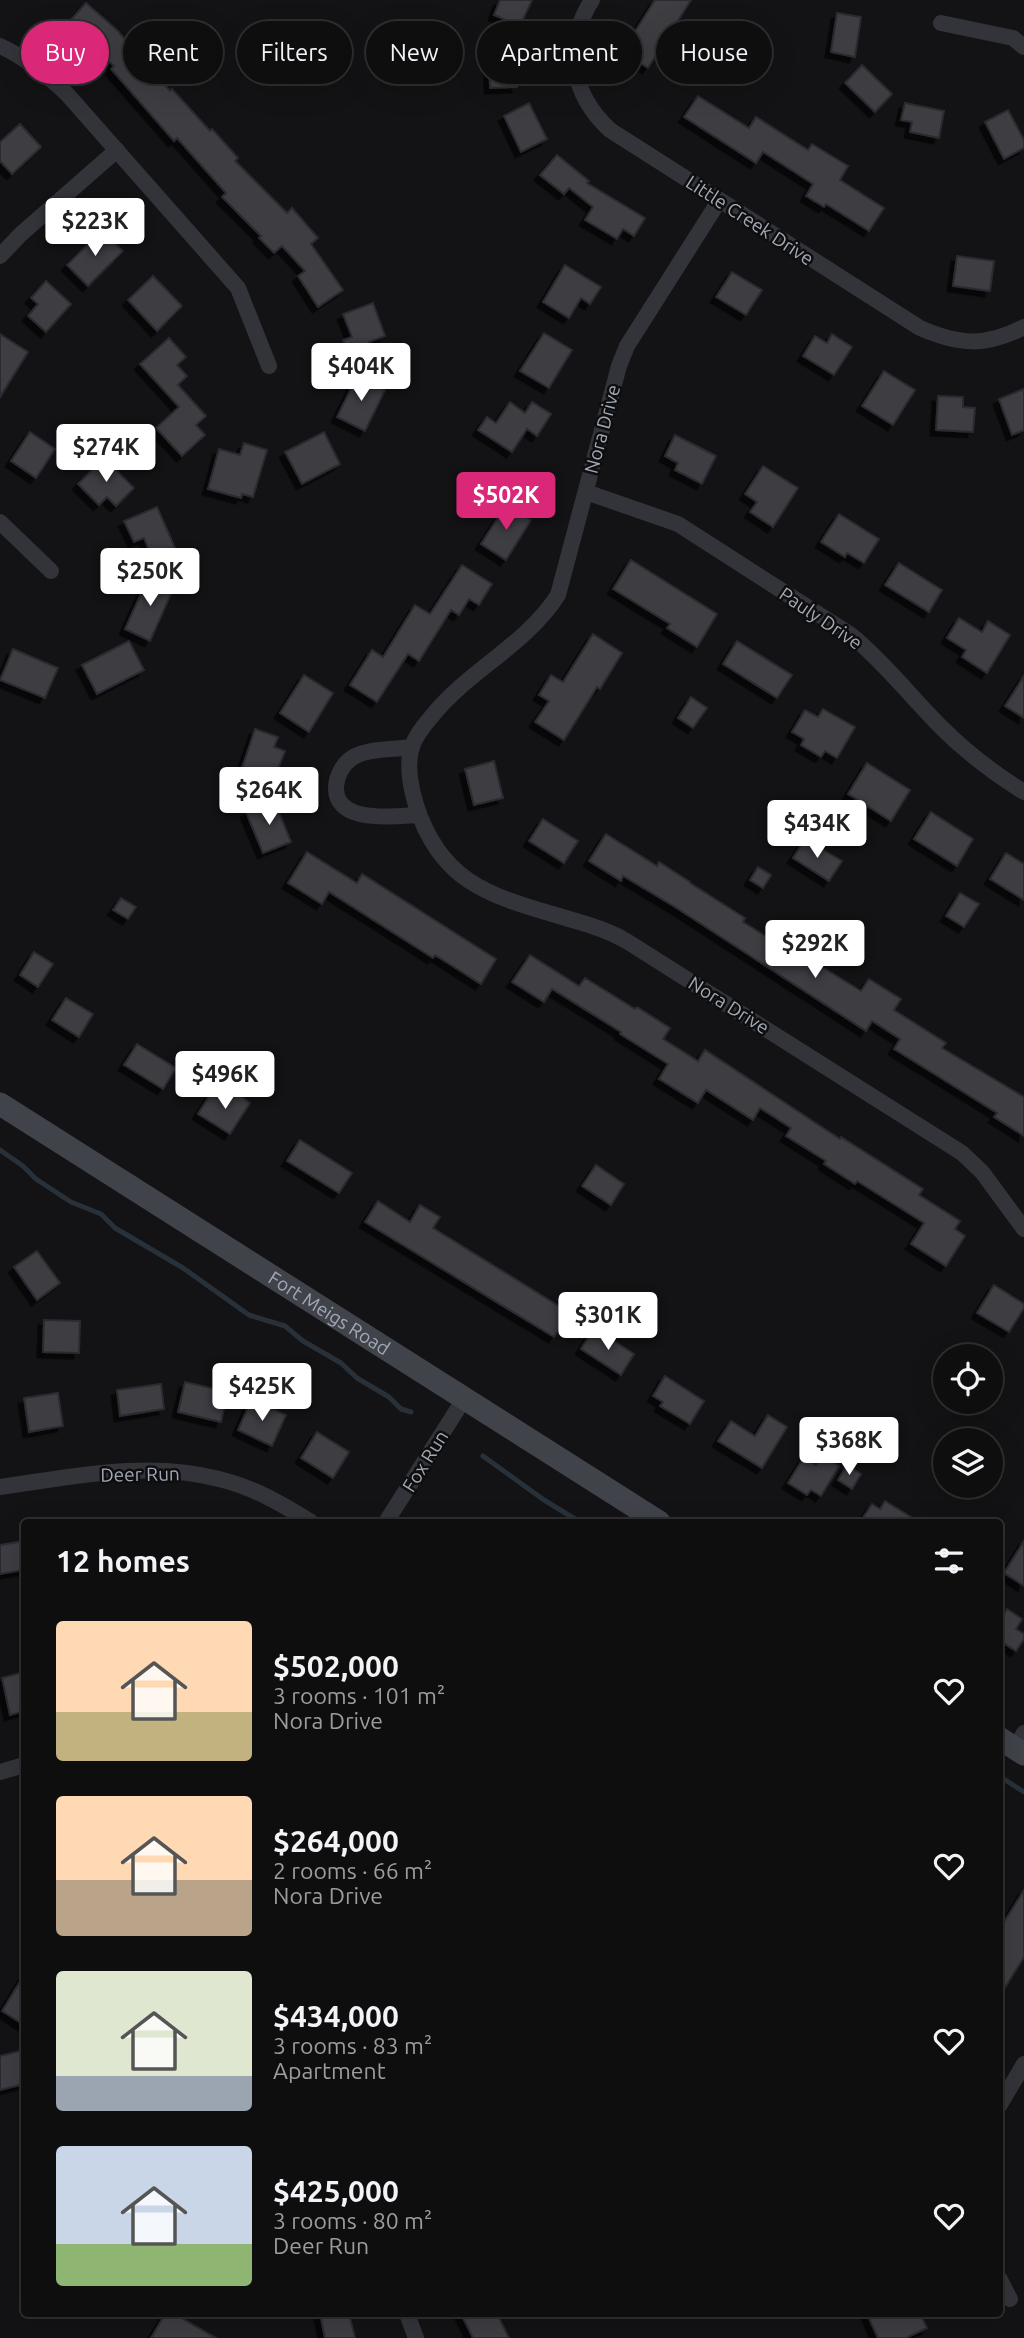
<!DOCTYPE html>
<meta charset="utf-8">
<style>
:root{--surface:#0e0e0f;--page:#1c1c1d;--text:#f1f3f6;--muted:#9b9c9e;--line:#2e2e2f;--accent:#db2777}
body{margin:0;font-family:Ubuntu,sans-serif;background:var(--page);color:var(--text);height:100vh;display:flex;flex-direction:column;font-size:26px;white-space:nowrap}
*{box-sizing:border-box;margin:0}
p{font-size:23px;color:var(--muted)}
.icon{flex:none;width:38px;height:38px;fill:none;stroke:currentColor;stroke-width:2;stroke-linecap:round;stroke-linejoin:round}
.map{position:relative;flex:1;overflow:hidden}
.panel{position:absolute;left:21px;top:1519px;width:982px;height:798px;display:flex;flex-direction:column;background:var(--surface);border-radius:7px;box-shadow:0 7px 28px #0002,0 0 0 2px var(--line)}
.panel>*{flex:none}
.top-card{position:absolute;left:21px;top:21px;width:984px;height:63px;display:flex;gap:14px}
.buttons{position:absolute;left:933px;top:1344px;display:grid;gap:14px}
.buttons a{display:grid;place-items:center;width:70px;height:70px;border-radius:50%;background:var(--surface);box-shadow:0 7px 28px #0002,0 0 0 2px var(--line);font-size:35px}
.price{position:absolute;translate:-50% -60px;padding:0 16px;border-radius:7px;background:#fff;color:#222;font-size:23px;line-height:46px;filter:drop-shadow(0 2px 4px #0008)}
.price::after{content:'';position:absolute;left:50%;top:42px;width:21px;height:16px;margin-left:-10px;background:inherit;clip-path:polygon(0 0,100% 0,50% 100%)}
.price.on{background:var(--accent);color:#fff}
ul{padding:0;list-style:none}
li{display:flex;align-items:center;gap:21px;height:175px;padding:0 35px}
li span{display:grid;place-items:center;flex:none;width:196px;height:140px;border-radius:7px;color:#555}
li>.icon{margin-inline-start:auto}
span .icon{width:84px;height:84px;fill:#fffc;stroke-width:1}
li b{font-size:30px}
h2{display:flex;justify-content:space-between;align-items:center;height:84px;padding:0 35px;font-size:30px}
.chip{padding:0 24px;border-radius:32px;background:var(--surface);box-shadow:0 7px 28px #0002,0 0 0 2px var(--line);font-size:24px;line-height:63px}
.chip.on{background:var(--accent);color:#fff}
.map>svg:first-child{display:block}
</style>
<div class="map">
<svg width="1024" height="2338" viewBox="0 0 1024 2338">
<defs>
<filter id="shadow"><feDropShadow dx="-5.5" dy="5.5" stdDeviation="0" flood-color="#0009"/></filter>
</defs>
<rect width="100%" height="100%" fill="#131214"/>
<g fill="none" stroke-linecap="round" stroke-linejoin="round">
<g stroke="#283139" stroke-width="5">
<polyline points="0,1150 23,1166 36,1179 71,1202 101,1214 115,1228 183,1268 249,1315 285,1326 303,1341 341,1363 357,1378 389,1397 401,1409 411,1412"/>
<polyline points="483,1456 544,1500 580,1522"/>
<polyline points="999,1776 1024,1792"/>
</g>
</g>
<g fill="#3c3d42" stroke="#2c2c31" stroke-width="2" filter="url(#shadow)">
<polygon points="500,0 532,0 520,26 494,15"/>
<polygon points="655,0 691,0 648,68 622,52"/>
<polygon points="86,3 117,30 170,91 172,89 210,131 212,129 238,158 235,161 287,213 292,208 318,238 311,244 343,290 318,307 298,276 305,271 282,246 274,253 259,238 261,236 222,197 226,193 177,138 174,141 111,69 114,66 67,24"/>
<polygon points="837,13 861,17 855,57 831,52"/>
<polygon points="489,42 516,42 517,87 490,88"/>
<polygon points="862,65 892,94 875,112 845,83"/>
<polygon points="698,96 749,128 756,117 808,150 812,144 848,166 840,180 884,208 869,231 826,204 824,207 806,196 813,184 763,152 756,163 684,117"/>
<polygon points="529,103 547,139 521,152 504,116"/>
<polygon points="905,103 944,111 939,138 910,132 912,122 901,120"/>
<polygon points="1008,110 1024,140 1024,148 1004,159 985,122"/>
<polygon points="20,124 41,147 12,174 0,161 0,142"/>
<polygon points="557,155 589,181 587,183 645,218 634,236 623,229 617,239 585,220 593,207 569,188 564,194 540,175"/>
<polygon points="102,230 123,251 88,286 67,265"/>
<polygon points="957,256 994,261 990,291 953,286"/>
<polygon points="565,265 601,287 590,304 581,298 569,318 543,302"/>
<polygon points="732,272 762,290 746,315 716,297"/>
<polygon points="153,276 182,306 157,331 128,300"/>
<polygon points="46,281 71,304 46,332 28,316 38,304 31,298"/>
<polygon points="373,303 385,336 369,342 374,353 351,362 343,340 352,337 343,314"/>
<polygon points="544,333 572,350 549,388 520,371"/>
<polygon points="0,334 28,352 0,397"/>
<polygon points="832,334 852,347 834,375 803,356 815,336 827,343"/>
<polygon points="169,338 186,357 177,365 187,376 178,385 206,416 196,425 205,435 182,456 156,428 179,407 140,364"/>
<polygon points="884,371 915,390 893,425 862,406"/>
<polygon points="357,376 385,390 365,431 337,417"/>
<polygon points="1024,389 1024,430 1012,435 999,399"/>
<polygon points="938,396 963,397 963,407 975,408 973,432 936,430"/>
<polygon points="510,402 525,413 532,402 551,414 537,436 527,429 512,452 478,430 487,417 496,423"/>
<polygon points="30,432 55,449 36,478 11,461"/>
<polygon points="324,432 340,464 302,484 285,452"/>
<polygon points="675,435 716,456 702,484 675,470 678,463 665,456"/>
<polygon points="244,443 267,450 253,497 242,494 241,498 208,489 219,449 240,455"/>
<polygon points="104,458 134,488 116,506 107,497 99,505 78,484"/>
<polygon points="763,466 798,488 773,527 750,512 757,502 745,494"/>
<polygon points="506,505 531,520 506,560 481,544"/>
<polygon points="157,507 175,548 152,558 144,538 134,542 124,521"/>
<polygon points="839,514 879,539 864,563 847,553 845,557 821,542"/>
<polygon points="631,560 717,614 697,647 667,628 670,624 613,589"/>
<polygon points="899,563 942,590 929,612 885,585"/>
<polygon points="462,565 492,584 479,605 469,599 459,615 451,610 419,661 408,654 377,702 350,685 372,650 383,657 415,605 430,614"/>
<polygon points="149,576 174,587 150,641 125,629"/>
<polygon points="959,618 982,632 988,621 1010,635 987,673 962,657 966,650 947,638"/>
<polygon points="593,634 622,653 600,689 597,687 564,740 535,722 549,701 539,695 551,675 563,682"/>
<polygon points="129,641 144,670 97,694 82,665"/>
<polygon points="737,641 792,675 777,698 723,664"/>
<polygon points="13,649 58,668 45,698 0,680"/>
<polygon points="304,675 333,693 309,732 280,713"/>
<polygon points="1024,676 1024,718 1005,706"/>
<polygon points="691,697 707,708 693,728 678,718"/>
<polygon points="823,709 855,727 837,758 825,751 821,757 801,745 804,739 792,732 805,710 818,717"/>
<polygon points="255,729 278,737 274,747 285,751 274,779 242,768"/>
<polygon points="494,761 503,798 474,805 465,769"/>
<polygon points="867,763 910,790 891,821 848,794"/>
<polygon points="274,800 291,842 263,853 246,812"/>
<polygon points="931,812 973,839 957,866 914,839"/>
<polygon points="543,819 578,841 564,863 529,841"/>
<polygon points="606,834 657,866 659,862 690,882 690,883 745,918 743,922 809,963 811,960 861,991 869,979 901,999 894,1010 946,1043 942,1048 1024,1097 1024,1136 994,1117 997,1113 894,1049 900,1039 872,1021 866,1031 675,907 623,876 621,881 589,861"/>
<polygon points="805,839 842,861 829,881 793,858"/>
<polygon points="307,852 357,883 362,874 496,959 481,984 435,955 433,958 329,892 322,904 288,883"/>
<polygon points="1006,853 1024,864 1024,900 990,879"/>
<polygon points="758,867 771,875 763,888 750,880"/>
<polygon points="960,893 979,904 964,927 946,916"/>
<polygon points="121,898 136,907 128,919 113,910"/>
<polygon points="34,952 53,964 38,987 20,975"/>
<polygon points="530,955 579,986 585,978 635,1009 637,1007 670,1028 663,1039 698,1061 705,1050 840,1139 841,1137 923,1189 919,1195 960,1221 955,1229 965,1236 946,1266 911,1244 924,1223 857,1181 855,1184 824,1164 826,1161 786,1136 791,1128 760,1108 753,1120 706,1090 698,1103 659,1079 668,1064 620,1034 621,1032 552,989 544,1002 512,982"/>
<polygon points="66,998 93,1014 79,1037 52,1020"/>
<polygon points="137,1044 176,1068 163,1089 124,1065"/>
<polygon points="232,1090 250,1103 230,1134 198,1114 211,1093 225,1101"/>
<polygon points="300,1140 352,1173 339,1193 287,1161"/>
<polygon points="596,1165 624,1184 611,1205 582,1186"/>
<polygon points="378,1201 410,1222 420,1205 440,1217 433,1228 570,1313 554,1337 365,1222"/>
<polygon points="37,1251 60,1283 37,1300 14,1267"/>
<polygon points="994,1285 1024,1304 1024,1308 1009,1332 977,1313"/>
<polygon points="44,1320 80,1321 79,1353 43,1352"/>
<polygon points="594,1328 634,1354 621,1375 581,1349"/>
<polygon points="665,1376 704,1401 690,1424 660,1406 663,1402 653,1396"/>
<polygon points="185,1382 228,1392 221,1422 178,1412"/>
<polygon points="161,1384 164,1409 120,1416 117,1390"/>
<polygon points="58,1393 63,1426 29,1432 24,1398"/>
<polygon points="251,1400 286,1415 272,1446 238,1430"/>
<polygon points="768,1415 787,1427 762,1468 718,1441 731,1421 755,1436"/>
<polygon points="317,1432 349,1452 333,1478 301,1458"/>
<polygon points="822,1455 839,1466 821,1496 811,1490 807,1495 788,1483 804,1457 816,1465"/>
<polygon points="847,1465 861,1474 852,1489 838,1480"/>
<polygon points="885,1501 919,1522 860,1522 872,1504 880,1509"/>
<polygon points="24,1541 24,1570 0,1574 0,1545"/>
<polygon points="1024,1541 1024,1586 1004,1573"/>
<polygon points="1007,1609 1022,1619 1016,1629 1024,1634 1024,1639 1016,1651 999,1640 999,1622"/>
<polygon points="24,1672 24,1711 10,1715 2,1678"/>
<polygon points="1024,1890 1024,1957 999,1997 999,1930"/>
<polygon points="24,1975 24,2025 2,2011"/>
<polygon points="24,2050 24,2084 0,2090 0,2056"/>
<polygon points="165,2314 174,2314 216,2338 151,2338"/>
<polygon points="320,2314 349,2314 355,2338 325,2338"/>
<polygon points="461,2314 497,2314 509,2338 473,2338"/>
<polygon points="867,2314 920,2314 927,2328 906,2338 878,2338"/>
</g>
<g fill="none" stroke-linecap="round" stroke-linejoin="round">
<g stroke="#33343a" stroke-width="16">
<path d="M592,0c-29,46 -21,94 18,130l310,198c39,17 66,19 104,-1"/>
<polyline points="941,23 1013,38 1024,47"/>
<path d="M0,46c26,12 46,28 67,48l171,194 31,78"/>
<path d="M719,201l-92,145 -8,20 -61,229c-32,50 -89,75 -126,121 -7,8 -17,21 -20,31 -6,17 -1,42 4,58 26,82 80,92 153,114 21,6 41,12 59,23l334,211 20,19 42,57"/>
<polyline points="0,256 21,234 117,150"/>
<path d="M586,492l92,32 173,111c34,28 60,62 91,93 25,25 53,46 82,64"/>
<polyline points="0,522 51,571"/>
<path d="M412,747c-18,3 -45,1 -60,11 -9,6 -15,17 -16,28 -2,39 59,30 83,29"/>
<path d="M0,1487c72,-10 147,-27 219,-8 34,8 63,25 92,43"/>
<polyline points="386,1522 464,1399"/>
<polyline points="1015,1748 1024,1733"/>
<polyline points="0,1772 24,1765"/>
<polyline points="999,2106 1024,2064"/>
<polyline points="999,2278 1010,2299"/>
<polyline points="407,2314 416,2338"/>
</g>
<g stroke="#41434a" stroke-width="23">
<path id="s1" d="M0,1104l659,418"/>
<polyline points="999,1738 1024,1754"/>
</g>
</g>
<g text-anchor="middle" stroke-width="5" stroke-linejoin="round" paint-order="stroke">
<g font-size="19" fill="#a3a8b6" stroke="#0e0e0f">
<text transform="translate(750 220) rotate(33)" y="7">Little Creek Drive</text>
<text transform="translate(602 429) rotate(-75)" y="7">Nora Drive</text>
<text transform="translate(821 618) rotate(34)" y="7">Pauly Drive</text>
<text transform="translate(729 1005) rotate(32)" y="7">Nora Drive</text>
<text dy="7" stroke="none"><textPath href="#s1" startOffset="390">Fort Meigs Road</textPath></text>
<text transform="translate(425 1461) rotate(-58)" y="7">Fox Run</text>
<text transform="translate(140 1474) rotate(-1)" y="7">Deer Run</text>
</g>
</g>
</svg>
<div class="buttons">
<a><svg class="icon" aria-label="locate" viewBox="0 0 24 24"><circle cx="12" cy="12" r="6"/><path d="M12 2v4M12 18v4M2 12h4M18 12h4"/></svg></a>
<a><svg class="icon" aria-label="layers" viewBox="0 0 24 24"><path d="M12 4l9 5-9 5-9-5zM3 14l9 5 9-5"/></svg></a>
</div>
<b class="price" style="left:95px;top:258px">$223K</b>
<b class="price" style="left:361px;top:403px">$404K</b>
<b class="price" style="left:106px;top:484px">$274K</b>
<b class="price on" style="left:506px;top:532px">$502K</b>
<b class="price" style="left:150px;top:608px">$250K</b>
<b class="price" style="left:269px;top:827px">$264K</b>
<b class="price" style="left:817px;top:860px">$434K</b>
<b class="price" style="left:815px;top:980px">$292K</b>
<b class="price" style="left:225px;top:1111px">$496K</b>
<b class="price" style="left:608px;top:1352px">$301K</b>
<b class="price" style="left:262px;top:1423px">$425K</b>
<b class="price" style="left:849px;top:1477px">$368K</b>
<div class="top-card">
<a class="chip on">Buy</a>
<a class="chip">Rent</a>
<a class="chip">Filters</a>
<a class="chip">New</a>
<a class="chip">Apartment</a>
<a class="chip">House</a>
</div>
<section class="panel">
<h2>12 homes<svg class="icon" aria-label="filters" viewBox="0 0 24 24"><path d="M4 7h16M4 17h16"/><circle cx="9" cy="7" r="2"/><circle cx="15" cy="17" r="2"/></svg></h2>
<ul>
<li><span style="background:linear-gradient(#ffd9b3 65%,#c2b280 0)"><svg class="icon" aria-label="home" viewBox="0 0 24 24"><path d="M3 11l9-7 9 7M6 9v11h12V9"/></svg></span><div><b>$502,000</b><p>3 rooms · 101 m²</p><p>Nora Drive</p></div><svg class="icon" aria-label="heart" viewBox="0 0 24 24"><path d="M12 20l-8-8c-3-5 5-10 8-4 3-6 11-1 8 4z"/></svg></li>
<li><span style="background:linear-gradient(#ffd9b3 60%,#b9a48a 0)"><svg class="icon" aria-label="home" viewBox="0 0 24 24"><path d="M3 11l9-7 9 7M6 9v11h12V9"/></svg></span><div><b>$264,000</b><p>2 rooms · 66 m²</p><p>Nora Drive</p></div><svg class="icon" aria-label="heart" viewBox="0 0 24 24"><path d="M12 20l-8-8c-3-5 5-10 8-4 3-6 11-1 8 4z"/></svg></li>
<li><span style="background:linear-gradient(#dfe7d0 75%,#9aa5b1 0)"><svg class="icon" aria-label="home" viewBox="0 0 24 24"><path d="M3 11l9-7 9 7M6 9v11h12V9"/></svg></span><div><b>$434,000</b><p>3 rooms · 83 m²</p><p>Apartment</p></div><svg class="icon" aria-label="heart" viewBox="0 0 24 24"><path d="M12 20l-8-8c-3-5 5-10 8-4 3-6 11-1 8 4z"/></svg></li>
<li><span style="background:linear-gradient(#c9d6e8 70%,#8fb573 0)"><svg class="icon" aria-label="home" viewBox="0 0 24 24"><path d="M3 11l9-7 9 7M6 9v11h12V9"/></svg></span><div><b>$425,000</b><p>3 rooms · 80 m²</p><p>Deer Run</p></div><svg class="icon" aria-label="heart" viewBox="0 0 24 24"><path d="M12 20l-8-8c-3-5 5-10 8-4 3-6 11-1 8 4z"/></svg></li>
</ul>
</section>
</div>
